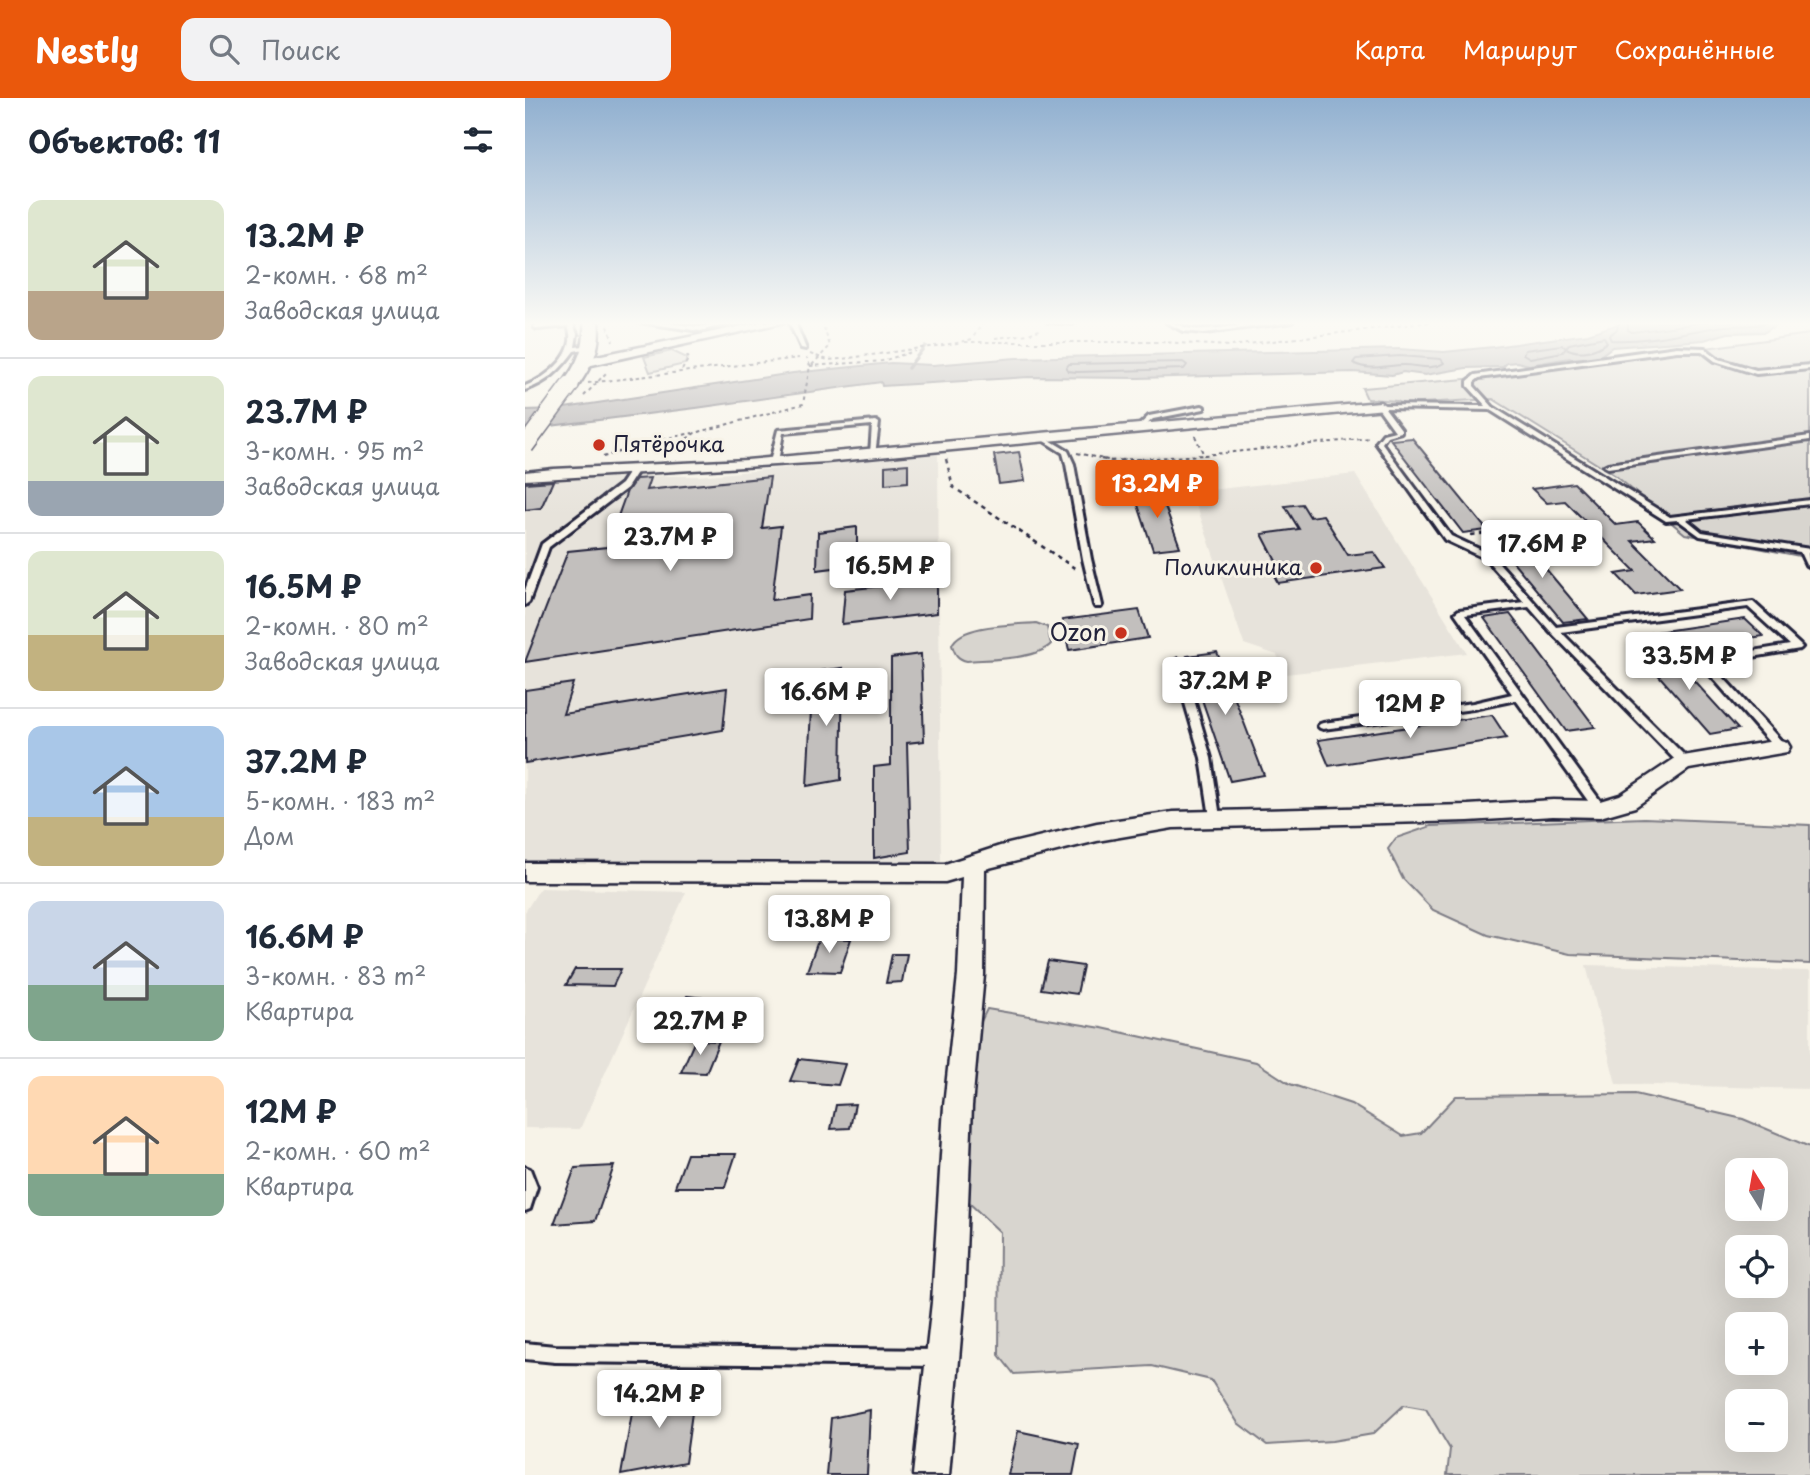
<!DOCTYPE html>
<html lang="ru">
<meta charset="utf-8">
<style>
:root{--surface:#fff;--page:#f2f2f3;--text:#1f2937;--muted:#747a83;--line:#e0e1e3;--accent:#ea580c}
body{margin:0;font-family:"Playpen Sans",sans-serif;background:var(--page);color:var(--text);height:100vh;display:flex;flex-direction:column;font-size:26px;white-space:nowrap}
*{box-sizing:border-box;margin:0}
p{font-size:23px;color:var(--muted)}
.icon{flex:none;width:38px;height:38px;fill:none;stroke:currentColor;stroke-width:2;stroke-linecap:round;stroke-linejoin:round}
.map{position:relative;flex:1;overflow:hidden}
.panel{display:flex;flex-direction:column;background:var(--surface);width:525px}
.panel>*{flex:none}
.needle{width:46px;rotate:349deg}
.tools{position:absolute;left:1200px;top:1060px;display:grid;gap:14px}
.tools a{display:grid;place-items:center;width:63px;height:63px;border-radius:14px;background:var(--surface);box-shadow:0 7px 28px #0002;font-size:35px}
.price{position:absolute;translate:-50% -60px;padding:0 16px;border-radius:7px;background:#fff;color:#222;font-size:23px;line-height:46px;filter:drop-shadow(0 2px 4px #0008)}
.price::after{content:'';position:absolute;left:50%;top:42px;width:21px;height:16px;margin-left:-10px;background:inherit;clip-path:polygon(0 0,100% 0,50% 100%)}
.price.on{background:var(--accent);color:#fff}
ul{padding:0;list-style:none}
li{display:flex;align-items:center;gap:21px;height:175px;padding:0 28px}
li+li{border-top:2px solid var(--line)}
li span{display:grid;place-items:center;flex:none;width:196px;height:140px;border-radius:14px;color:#555}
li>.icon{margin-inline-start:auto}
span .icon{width:84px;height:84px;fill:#fffc;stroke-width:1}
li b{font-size:30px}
h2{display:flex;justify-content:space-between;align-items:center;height:84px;padding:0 28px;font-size:30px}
header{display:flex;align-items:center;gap:42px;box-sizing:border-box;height:98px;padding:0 35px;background:var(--accent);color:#fff}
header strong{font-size:33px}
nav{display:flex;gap:38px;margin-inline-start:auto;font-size:24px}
.search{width:490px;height:63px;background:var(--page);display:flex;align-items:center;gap:18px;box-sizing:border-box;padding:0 24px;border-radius:14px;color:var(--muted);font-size:26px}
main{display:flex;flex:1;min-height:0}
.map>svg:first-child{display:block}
</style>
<header>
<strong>Nestly</strong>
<div class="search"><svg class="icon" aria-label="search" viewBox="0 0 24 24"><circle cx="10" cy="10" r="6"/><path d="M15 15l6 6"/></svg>Поиск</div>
<nav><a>Карта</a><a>Маршрут</a><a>Сохранённые</a></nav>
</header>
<main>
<section class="panel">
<h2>Объектов: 11<svg class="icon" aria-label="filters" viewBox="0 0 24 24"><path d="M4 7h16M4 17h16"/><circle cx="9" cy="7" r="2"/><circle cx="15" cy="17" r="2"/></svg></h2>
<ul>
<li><span style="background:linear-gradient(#dfe7d0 65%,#b9a48a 0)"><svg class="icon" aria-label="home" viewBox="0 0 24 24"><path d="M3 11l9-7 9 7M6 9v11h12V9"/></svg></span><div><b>13.2M ₽</b><p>2-комн. · 68 m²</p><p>Заводская улица</p></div></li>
<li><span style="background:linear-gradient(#dfe7d0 75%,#9aa5b1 0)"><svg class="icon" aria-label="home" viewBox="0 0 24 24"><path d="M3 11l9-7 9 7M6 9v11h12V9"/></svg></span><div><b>23.7M ₽</b><p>3-комн. · 95 m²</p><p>Заводская улица</p></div></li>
<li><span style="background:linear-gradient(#dfe7d0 60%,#c2b280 0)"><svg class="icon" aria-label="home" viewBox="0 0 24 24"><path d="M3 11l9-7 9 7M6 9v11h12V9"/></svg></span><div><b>16.5M ₽</b><p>2-комн. · 80 m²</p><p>Заводская улица</p></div></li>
<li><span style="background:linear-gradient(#a9c7e8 65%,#c2b280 0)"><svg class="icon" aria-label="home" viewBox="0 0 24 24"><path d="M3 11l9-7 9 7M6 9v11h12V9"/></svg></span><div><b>37.2M ₽</b><p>5-комн. · 183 m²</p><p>Дом</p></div></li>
<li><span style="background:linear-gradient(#c9d6e8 60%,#7fa58c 0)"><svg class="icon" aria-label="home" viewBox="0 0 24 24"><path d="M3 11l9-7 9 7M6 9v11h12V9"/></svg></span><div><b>16.6M ₽</b><p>3-комн. · 83 m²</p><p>Квартира</p></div></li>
<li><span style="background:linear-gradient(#ffd9b3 70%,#7fa58c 0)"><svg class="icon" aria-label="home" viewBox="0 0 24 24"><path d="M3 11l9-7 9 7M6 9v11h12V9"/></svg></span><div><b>12M ₽</b><p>2-комн. · 60 m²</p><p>Квартира</p></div></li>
</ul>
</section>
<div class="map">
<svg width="1285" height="1377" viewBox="0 0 1285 1377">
<rect width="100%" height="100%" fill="#f7f3e8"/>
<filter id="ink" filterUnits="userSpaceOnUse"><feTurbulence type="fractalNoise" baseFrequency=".0143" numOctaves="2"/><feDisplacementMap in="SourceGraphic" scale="14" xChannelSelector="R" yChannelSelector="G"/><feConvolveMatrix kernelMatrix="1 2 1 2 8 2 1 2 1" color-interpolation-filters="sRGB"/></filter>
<g filter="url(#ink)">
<g fill="#e7e3db">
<polygon points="413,356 416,764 0,764 0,381 33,377 172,378"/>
<polygon points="830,376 942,555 761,576 752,557 719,546 667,394"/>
<polygon points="15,790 161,794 55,1031 0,1030 0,814"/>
<polygon points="1061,867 1285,873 1285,991 1091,986"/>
</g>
<g fill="#d8d5cf" stroke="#7d7c85" stroke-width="2" fill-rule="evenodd">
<polygon points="1285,236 1285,460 1160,436 1091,378 968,301 878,306 872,303 842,301 837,290 963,279"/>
<polygon points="147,253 162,260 160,266 125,274 119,259"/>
<path d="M511,525l11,4 4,17c-15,16 -62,15 -84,17 -9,-2 -12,-6 -15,-16 9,-21 62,-20 84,-22z"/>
<polygon points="1119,720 1285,727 1285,866 1045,856 963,837 908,812 878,781 863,751 871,740 906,728"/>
<path d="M462,911l115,19 154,34 34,22 61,20 52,32 18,-3 35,-37 179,-2 108,25 67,28v328h-363l3,-26 -24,-40 -22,-4 -31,29 -41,7 -65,4 -29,-22 -27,-43 -59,-14 -138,8 -15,-19 1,-123 -34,-32 5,-158zM1213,1073h38v38h-38zM1213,1150h38v38h-38zM1213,1227h38v38h-38zM1213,1304h38v38h-38z"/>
</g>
<polygon fill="#aeabad" stroke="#76747f" stroke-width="2" points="1099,224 1255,224 1240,234 1203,235 1179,242 1087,249 1075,258 1066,261 1044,260 1004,267 992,264 982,265 978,269 941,270 900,277 878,274 867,277 828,274 613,280 504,279 357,288 356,284 171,310 0,331 0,312 33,311 268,275 366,265 408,267 491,260 874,251 919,254 968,249 1063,236"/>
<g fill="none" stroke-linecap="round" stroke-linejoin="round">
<g stroke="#5a5969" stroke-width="2">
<path d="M1094,224l-2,7 -8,7 2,4c40,2 76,-9 114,-14 15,-2 29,2 44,-4"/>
<polyline points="1103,224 1103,232 1107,234 1183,224"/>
<path d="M1079,239l3,5c-11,9 -28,13 -41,6l3,-4z"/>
<polygon points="1037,247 1041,250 1038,254 1005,260 998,256 1000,252"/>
<path d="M875,258l41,3 3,4c-13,8 -25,2 -40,2 -18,0 -34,7 -51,-2l3,-4z"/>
<polygon points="658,264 662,267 659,271 552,274 543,273 541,270 544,266"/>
</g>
<polyline stroke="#76747f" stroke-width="3.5" points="383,270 400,248"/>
</g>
<g fill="#c2bfbd" stroke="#22223b" stroke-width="2">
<polygon points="887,340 962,432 938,435 866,342"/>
<polygon points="494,354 500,383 474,386 469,357"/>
<polygon points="383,366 383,384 360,386 360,368"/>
<polygon points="245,379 237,430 256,428 247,502 285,497 284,521 0,564 43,453 82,449 102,393 111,381 125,380 121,392"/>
<polygon points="28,383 16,410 0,412 0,385"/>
<polygon points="1049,385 1091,427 1113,424 1130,440 1107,443 1155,491 1111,497 1091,476 1110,473 1040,403 1022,405 1007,391"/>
<polygon points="634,392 655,449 628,452 609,395"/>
<polygon points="777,406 785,419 798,417 823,457 849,454 860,470 753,485 744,468 753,467 737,436 774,431 760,408"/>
<polygon points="332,429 332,467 292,472 293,434"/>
<polygon points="995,440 1063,521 1038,524 971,443"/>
<polygon points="412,482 412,515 317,526 320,492"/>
<polygon points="614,512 623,540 544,552 537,522"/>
<polygon points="985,516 1070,629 1041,633 959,520"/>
<polygon points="1220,521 1238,538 1141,552 1125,535"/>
<polygon points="1141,552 1213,631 1185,636 1115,556"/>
<polygon points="692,554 739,677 705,683 662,558"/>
<polygon points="396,556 399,643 382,645 385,754 349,760 349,669 366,667 366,560"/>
<polygon points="318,570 316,682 282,688 288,574"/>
<polygon points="48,585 38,616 202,590 198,632 0,665 0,592"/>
<polygon points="967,617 982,640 804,668 793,642"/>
<polygon points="294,840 326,841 315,874 282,873"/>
<polygon points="367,856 382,856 377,884 361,885"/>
<polygon points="523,863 558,868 552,896 516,891"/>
<polygon points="50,871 96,871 88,888 41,887"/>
<polygon points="162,898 198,902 186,928 149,924"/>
<polygon points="170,942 194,943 181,975 156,974"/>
<polygon points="274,961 320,966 313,987 265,983"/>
<polygon points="330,1006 325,1030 306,1031 311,1007"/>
<polygon points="162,1056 211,1056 200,1089 150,1089"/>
<polygon points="89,1068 70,1123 29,1126 50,1070"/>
<polygon points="171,1286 160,1365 96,1377 110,1298"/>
<polygon points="345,1312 342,1377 301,1377 306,1320"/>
<polygon points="493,1333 554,1346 548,1377 483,1377"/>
</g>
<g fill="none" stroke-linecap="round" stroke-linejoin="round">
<defs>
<g id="service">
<path d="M12,224h6l-2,3 31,-3 5,12 -2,13 17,-2 3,2 -21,4c-13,18 -27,32 -49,39v-4c23,-9 54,-33 43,-60l-31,3 -3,-2z"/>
<polygon points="114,224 134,224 175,229 197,224 209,224 175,233"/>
<polygon points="264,224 270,224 281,251 276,250"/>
<polygon points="523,224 550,224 548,226"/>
<path d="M641,224c9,0 17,6 27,7 15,1 30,-2 45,-3l-4,-4h6l4,3 48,-3 -88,11 -21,-2z"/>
<polygon points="1152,249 1180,250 1194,261 1231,272 1285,267 1285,271 1231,276 1190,263 1177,253 1152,253 954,280 949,284 949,288 968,309 1145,419 1285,402 1285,406 1161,421 1177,434 1285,451 1285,455 1283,455 1285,469 1281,467 1275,454 1175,438 1153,422 1141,423 965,312 860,310 876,331 876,334 862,338 857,345 926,438 967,457 1031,529 1228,504 1275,547 1277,549 1275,551 1186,566 1259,646 1260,649 1259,652 1251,652 1174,564 1179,561 1265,547 1223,509 1036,534 1163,661 1164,664 1163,667 1155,667 1026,534 1004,509 940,517 1079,708 1080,711 1079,714 1071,714 991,602 948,611 798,631 795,630 793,628 795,626 798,625 948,605 987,596 930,515 934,512 999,504 961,461 920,442 851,345 858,336 870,333 852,308 853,307 961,308 943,288 943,283 950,277"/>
<polygon points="677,308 679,309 679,311 628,321 614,333 609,332 624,318"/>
<polygon points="351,323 354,325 350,357 345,356 347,327 258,335 253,364 249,366 245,364 253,332"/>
<polygon points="1285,338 1285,342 1083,370 1079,368 1083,366"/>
<polygon points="519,341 523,341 543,353 549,366 566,461 577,507 576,509 570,509 569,507 558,461 541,366 538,355 519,343"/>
<polygon points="106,371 113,373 102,390 24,449 4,504 0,507 0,492 17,446 96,386"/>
<polygon points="653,561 658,564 686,660 695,719 694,722 686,722 685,719 676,660 648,564"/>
<polygon points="0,1069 5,1071 12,1089 5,1111 0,1113"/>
<polygon points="0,1245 30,1248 414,1252 420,1254 422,1260 420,1266 414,1268 30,1264 0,1261"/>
</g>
<g id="minor">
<polygon points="237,224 260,224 62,268 56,264 62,260"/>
<polygon points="855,304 861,308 860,311 301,364 0,382 0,374 28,371 222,362"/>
<polygon points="1255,642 1262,644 1265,649 1262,654 1164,671 1110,709 1075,719 1028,718 943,723 648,730 572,743 460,771 459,877 447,1008 439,1204 424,1377 388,1377 407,1204 419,1008 433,877 437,779 420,784 0,783 0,765 420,766 475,748 572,725 648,714 943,707 1028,702 1075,703 1095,697 1152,659"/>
</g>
<path id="tertiary" d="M59,224h14c4,27 -7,45 -22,67l-6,1 -8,-5c14,-20 24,-37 22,-63z"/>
</defs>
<use href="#service" stroke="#22223b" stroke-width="6"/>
<use href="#minor" stroke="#22223b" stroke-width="5"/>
<use href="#tertiary" stroke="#22223b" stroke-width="5"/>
<g stroke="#22223b" stroke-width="2" stroke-dasharray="3.5 3.5" stroke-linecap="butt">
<polyline points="83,228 88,243"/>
<polyline points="470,240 503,236 517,231"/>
<polyline points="440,244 636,244 705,248 906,224"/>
<polyline points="285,256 303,262 317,261 432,245 447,241 458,224"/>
<polyline points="287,267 305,248 297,224"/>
<polyline points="285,268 357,263 390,253"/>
<polyline points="157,272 164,260 160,256"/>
<polyline points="63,285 274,260"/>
<polyline points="59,298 82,274"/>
<polyline points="670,338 679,357 846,340"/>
<polyline points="552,355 583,362"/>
<polyline points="139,357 170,335 278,306 285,268 282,260"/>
<polyline points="78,359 132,342 168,335"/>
<polyline points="596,362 679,357"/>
</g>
<g stroke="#22223b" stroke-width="2.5" stroke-dasharray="4.5 4.5" stroke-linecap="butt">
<polyline points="421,361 428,389 551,471"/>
<polyline points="576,361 586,363 623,361"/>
<polyline points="946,437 1009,430"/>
</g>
<use href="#service" fill="#f7f3e8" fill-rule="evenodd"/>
<use href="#minor" fill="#f7f3e8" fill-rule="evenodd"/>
<use href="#tertiary" fill="#f7f3e8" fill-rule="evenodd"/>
<defs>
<polyline id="tertiary-bridge" points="0,348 45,287"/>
</defs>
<use href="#tertiary-bridge" stroke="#22223b" stroke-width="20" stroke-linecap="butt"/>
<use href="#tertiary-bridge" stroke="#f7f3e8" stroke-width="17"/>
</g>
</g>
<linearGradient id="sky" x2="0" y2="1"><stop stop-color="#91b0d0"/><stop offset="0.54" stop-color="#fbfaf5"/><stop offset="1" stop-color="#fbfaf5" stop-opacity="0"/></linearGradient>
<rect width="1285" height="417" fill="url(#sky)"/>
<g fill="#c8321e" stroke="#f7f3e8" stroke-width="2.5">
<circle cx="74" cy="347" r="7"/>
<circle cx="791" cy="470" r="7"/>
<circle cx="596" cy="535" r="7"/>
</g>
<g text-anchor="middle" stroke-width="6" stroke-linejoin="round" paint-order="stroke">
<g font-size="21" fill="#22223b" stroke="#f7f3e8" text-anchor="start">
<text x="88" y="354">Пятёрочка</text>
<text x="777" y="477" text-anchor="end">Поликлиника</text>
</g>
<g font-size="24" fill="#22223b" stroke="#f7f3e8" text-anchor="end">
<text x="582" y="543">Ozon</text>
</g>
</g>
</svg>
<div class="tools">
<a><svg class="needle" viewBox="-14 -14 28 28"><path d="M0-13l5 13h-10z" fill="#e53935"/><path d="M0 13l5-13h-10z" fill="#747a83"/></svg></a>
<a><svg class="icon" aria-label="locate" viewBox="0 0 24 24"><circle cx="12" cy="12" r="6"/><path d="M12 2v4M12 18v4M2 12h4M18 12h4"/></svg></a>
<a>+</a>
<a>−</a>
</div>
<b class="price on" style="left:632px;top:422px">13.2M ₽</b>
<b class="price" style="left:145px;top:475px">23.7M ₽</b>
<b class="price" style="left:1017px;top:482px">17.6M ₽</b>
<b class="price" style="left:365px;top:504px">16.5M ₽</b>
<b class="price" style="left:1164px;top:594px">33.5M ₽</b>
<b class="price" style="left:700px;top:619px">37.2M ₽</b>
<b class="price" style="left:301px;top:630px">16.6M ₽</b>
<b class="price" style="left:885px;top:642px">12M ₽</b>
<b class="price" style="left:304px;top:857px">13.8M ₽</b>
<b class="price" style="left:175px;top:959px">22.7M ₽</b>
<b class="price" style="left:134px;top:1332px">14.2M ₽</b>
</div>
</main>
